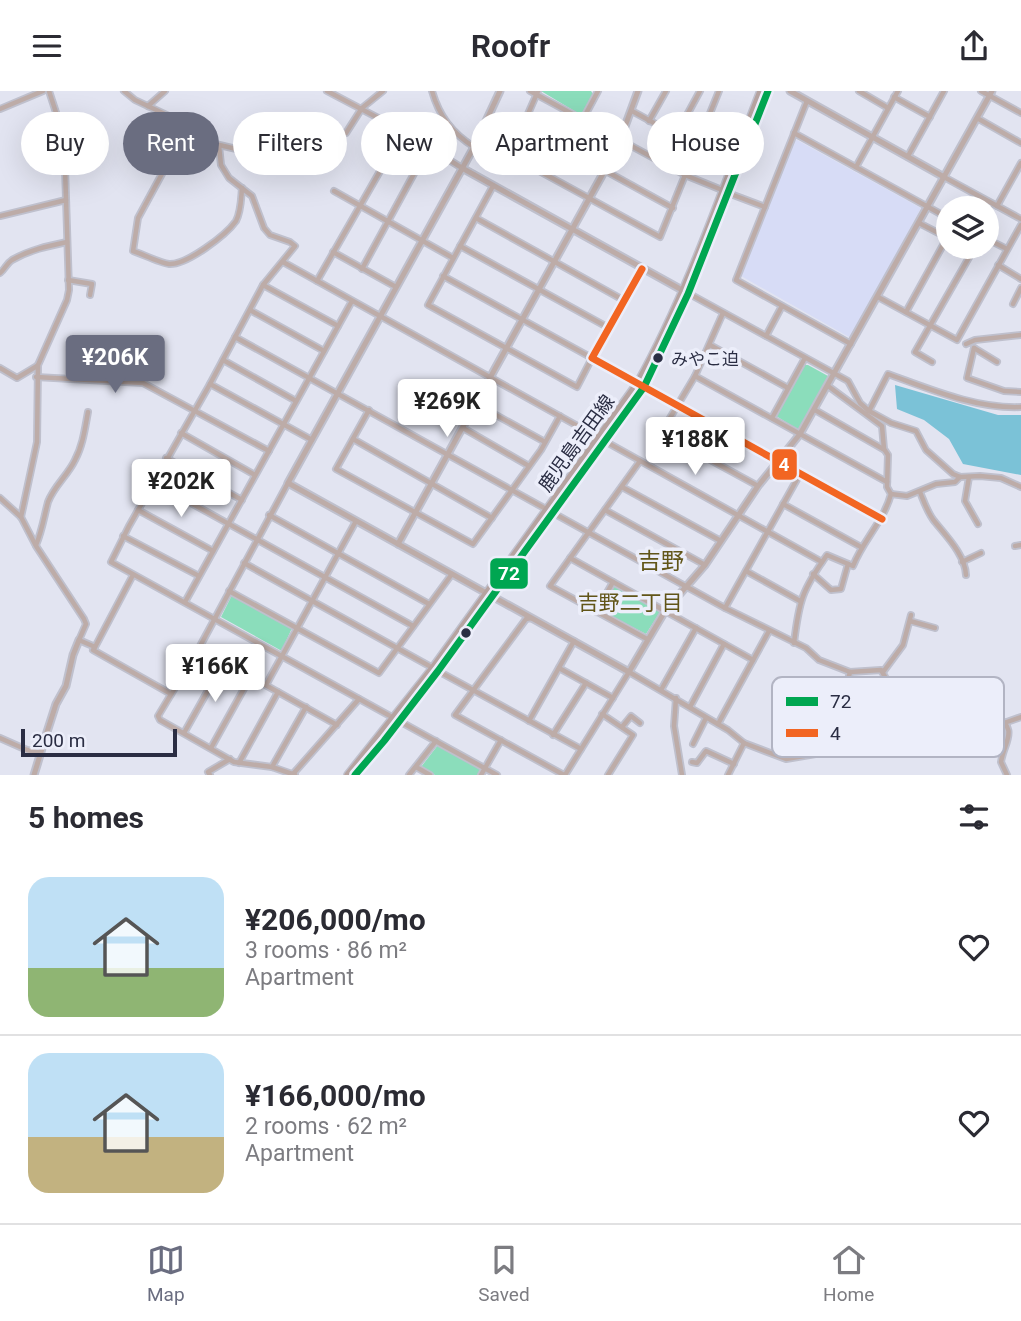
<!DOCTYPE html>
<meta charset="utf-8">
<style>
:root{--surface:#fff;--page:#f7f7f7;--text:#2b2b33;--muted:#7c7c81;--line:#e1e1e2;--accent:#6a6d80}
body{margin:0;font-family:Roboto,"Noto Sans JP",sans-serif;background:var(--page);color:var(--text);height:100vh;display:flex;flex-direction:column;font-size:26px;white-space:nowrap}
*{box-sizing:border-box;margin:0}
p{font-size:23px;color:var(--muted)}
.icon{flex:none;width:38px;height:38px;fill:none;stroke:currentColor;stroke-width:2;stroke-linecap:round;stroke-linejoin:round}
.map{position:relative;height:684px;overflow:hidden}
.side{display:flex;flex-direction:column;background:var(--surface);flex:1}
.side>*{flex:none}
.top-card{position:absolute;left:21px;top:21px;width:980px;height:63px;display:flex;gap:14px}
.tools{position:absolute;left:936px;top:105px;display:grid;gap:14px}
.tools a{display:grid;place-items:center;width:63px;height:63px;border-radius:50%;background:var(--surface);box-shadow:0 7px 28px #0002;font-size:35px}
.scale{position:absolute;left:21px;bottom:18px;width:156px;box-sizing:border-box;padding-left:7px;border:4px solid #2a2d43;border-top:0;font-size:19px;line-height:24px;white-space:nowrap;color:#2a2d43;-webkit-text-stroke:5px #eceefa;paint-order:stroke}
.price{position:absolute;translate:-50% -60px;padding:0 16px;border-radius:7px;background:#fff;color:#222;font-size:23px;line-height:46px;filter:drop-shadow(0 2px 4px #0008)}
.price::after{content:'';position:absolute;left:50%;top:42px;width:21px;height:16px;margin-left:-10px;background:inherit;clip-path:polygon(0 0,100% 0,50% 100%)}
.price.current{background:var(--accent);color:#fff}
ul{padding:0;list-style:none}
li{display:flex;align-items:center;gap:21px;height:175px;padding:0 28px}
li+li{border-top:2px solid var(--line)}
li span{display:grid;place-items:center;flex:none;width:196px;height:140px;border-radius:21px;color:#555}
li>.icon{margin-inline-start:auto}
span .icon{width:84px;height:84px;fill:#fffc;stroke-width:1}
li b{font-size:30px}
h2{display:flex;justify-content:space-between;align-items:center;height:84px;padding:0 28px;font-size:30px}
.pill{padding:0 24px;border-radius:32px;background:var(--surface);box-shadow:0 7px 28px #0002;font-size:24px;line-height:63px}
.pill.current{background:var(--accent);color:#fff}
header{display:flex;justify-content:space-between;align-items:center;height:91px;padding:0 28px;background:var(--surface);font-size:32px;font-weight:600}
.menu{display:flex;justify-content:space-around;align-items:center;height:98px;border-top:2px solid var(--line);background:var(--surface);font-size:19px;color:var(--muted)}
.menu a{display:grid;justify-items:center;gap:4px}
.menu .current{color:var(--accent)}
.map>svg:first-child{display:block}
</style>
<header><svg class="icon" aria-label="menu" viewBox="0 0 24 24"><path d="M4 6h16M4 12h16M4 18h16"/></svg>Roofr<svg class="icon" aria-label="share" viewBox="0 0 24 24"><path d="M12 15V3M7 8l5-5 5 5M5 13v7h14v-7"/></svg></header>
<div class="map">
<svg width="1021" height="684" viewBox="0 0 1021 684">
<rect width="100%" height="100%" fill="#e2e4f1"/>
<polygon fill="#d7dcf6" points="797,49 921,117 852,246 849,246 741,185 794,50"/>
<g fill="#8bddbb">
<polygon points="541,0 591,0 593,3 581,24"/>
<polygon points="804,274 808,274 828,285 828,288 800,338 797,338 776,325"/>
<polygon points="615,495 660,521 646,543 601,520 600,518 612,496"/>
<polygon points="233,505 292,537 282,559 280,559 221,526 231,506"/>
<polygon points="438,654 480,678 479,684 435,684 421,676"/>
</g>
<polygon fill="#7bc2d7" points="895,294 998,324 1021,324 1021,384 963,373 949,348 924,329 897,318"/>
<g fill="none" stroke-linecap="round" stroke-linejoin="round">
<defs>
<g id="minor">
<polyline points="124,0 135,9 186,33 211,52 249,61 263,56 346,42 362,17 383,0"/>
<polyline points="327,0 403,40 462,77"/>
<path d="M432,0c7,25 20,42 42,56"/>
<polyline points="530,0 685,84 722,99"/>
<polyline points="538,0 510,64 660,146 719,0"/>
<polyline points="859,0 888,17"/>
<polyline points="981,0 1021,22"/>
<polyline points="894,6 930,26"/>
<polyline points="807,10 736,189 851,253"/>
<polyline points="148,15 165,0"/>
<polyline points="0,18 43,0"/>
<polyline points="632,20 696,55"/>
<polyline points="977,27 1021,52"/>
<path d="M175,28l-12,23v30l-25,46 -5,33c9,3 27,12 36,13 18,1 57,-29 67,-43 5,-9 5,-22 6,-33"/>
<polyline points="583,28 598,0"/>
<polyline points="649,30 666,0"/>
<polyline points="524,35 673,117"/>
<polyline points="794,42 948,127"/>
<polyline points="676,44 700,0"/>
<polyline points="219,55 221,74 229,87 252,105 264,137 270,144 290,151 295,155 263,194 210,293 129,435 111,471 497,684"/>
<polyline points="908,65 944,0"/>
<polyline points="856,76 898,0"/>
<polyline points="944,86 1021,128"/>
<polyline points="334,100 453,167"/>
<polyline points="728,102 765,116"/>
<polyline points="997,115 1021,72"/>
<polyline points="0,125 66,109"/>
<polyline points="476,127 625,210"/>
<polyline points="919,132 948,147"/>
<polyline points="987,148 1007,158"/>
<polyline points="460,155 609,237"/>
<polyline points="333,161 396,196"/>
<polyline points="283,171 822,471"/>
<polyline points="998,174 1021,188"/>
<polyline points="362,178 428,57"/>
<polyline points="642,178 592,267 882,428"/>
<path d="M0,182c6,-5 6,-9 12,-13 17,-10 36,-14 55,-18"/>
<polyline points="443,185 592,267 577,296 428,214 493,95"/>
<polyline points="68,189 92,193 90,204"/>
<polyline points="317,190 403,40"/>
<polyline points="263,194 338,235"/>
<polyline points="686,201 848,290 860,312 869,320 891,332 916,340 926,359 953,383 960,386 980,385 1001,387 1021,396"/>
<polyline points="878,206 957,249 1021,134"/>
<polyline points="1013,213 1021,197"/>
<polyline points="250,219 324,260"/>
<polyline points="906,221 948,145"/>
<polyline points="723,222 695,285 661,342 758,395"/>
<polyline points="766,245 782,215"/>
<polyline points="235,246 725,517 806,557 819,569 850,581 881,579 888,591 906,602 908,624 918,637"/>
<polyline points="966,253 975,249 1021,244"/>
<polyline points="710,254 788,297"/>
<polyline points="974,257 967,287 1004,300 1021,301"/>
<polyline points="974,257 997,271"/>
<polyline points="223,269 296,310"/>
<polyline points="932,271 915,261 975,156"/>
<polyline points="0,277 17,287 37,275"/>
<polyline points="695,285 887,391"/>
<polyline points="36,286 143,292 269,360"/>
<polyline points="210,293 312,349"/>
<polyline points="476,313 545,351"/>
<polyline points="369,319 336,378 473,453 541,359 560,325"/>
<polyline points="815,319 883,358"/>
<path d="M869,320l19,-37c42,15 88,35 133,33"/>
<polyline points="772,327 805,267"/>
<polyline points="463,337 529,375"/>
<polyline points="181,342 255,384"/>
<polyline points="353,348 492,427"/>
<polyline points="166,367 242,409"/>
<polyline points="640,370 550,495 647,548"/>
<polyline points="969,386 965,410 978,433"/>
<polyline points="153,391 413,535"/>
<polyline points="288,392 199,557 158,625 160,629 234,671 272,676 295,684"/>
<polyline points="622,396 721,450"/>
<path d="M920,401c4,10 8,22 15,30 12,15 30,33 31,53"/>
<polyline points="891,403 907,405 936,393 955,391 960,386"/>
<polyline points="0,407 21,426 36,455 84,528 86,533 79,549 95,556 93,559 171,603"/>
<polyline points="783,413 861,456"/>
<polyline points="138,419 213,460"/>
<polyline points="605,419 705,474"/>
<polyline points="269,424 429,513"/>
<polyline points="21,426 37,351 38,274 67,209 69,199 64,46 49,0"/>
<polyline points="123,445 199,485"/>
<path d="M36,454c6,-14 8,-28 12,-43 6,-16 20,-27 27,-42 8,-15 10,-32 13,-48"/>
<polyline points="1015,455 1021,454"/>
<polyline points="570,467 753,569"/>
<polyline points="962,471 981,462"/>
<polyline points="244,472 433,577"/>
<polyline points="746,480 800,510"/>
<polyline points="813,483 831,499 841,498 848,473"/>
<polyline points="229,500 379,582 452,483"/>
<polyline points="185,511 352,210"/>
<polyline points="725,517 800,383"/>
<polyline points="596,521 613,491"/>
<polyline points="531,527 526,528 455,624 564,684"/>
<polyline points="910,530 935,537"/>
<path d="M794,552c5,-42 8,-53 33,-88l26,11c10,-26 31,-45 38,-72l-4,-7 1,-32 -4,-6 -2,-23 -54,-40"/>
<polyline points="95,556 133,484"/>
<polyline points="199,557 337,634"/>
<polyline points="559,577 613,607"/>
<polyline points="438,580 581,658"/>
<polyline points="883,581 903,554 911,524"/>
<polyline points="266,594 356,430"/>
<polyline points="661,599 696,537"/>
<polyline points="816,606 817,601 845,601 850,581"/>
<polyline points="676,607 674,635 682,684"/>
<polyline points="690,616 724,553"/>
<polyline points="880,621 887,656"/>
<polyline points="602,623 633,644 608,684"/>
<polyline points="529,630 574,550"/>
<polyline points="1004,632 1021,626"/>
<polyline points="718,633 769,540"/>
<polyline points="622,636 631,625 640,632"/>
<polyline points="184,642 224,571"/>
<polyline points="553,644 586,592"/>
<polyline points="0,647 27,659 41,662"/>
<polyline points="693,653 706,627"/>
<polyline points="211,657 251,585"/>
<polyline points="692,671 697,672 706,660 734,673"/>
<polyline points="239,672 278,601"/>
<polyline points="272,676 306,616"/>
<polyline points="416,676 430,684"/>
<polyline points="293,683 359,608"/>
<polyline points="210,684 208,681 230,668"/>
<polyline points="409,684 436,650"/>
<polyline points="481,684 501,649"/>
<path d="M565,684l64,-103 99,58 16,13 42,16 65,-11 24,2 13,-4 30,-18 22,1 54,-14c26,14 10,27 7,47l6,13"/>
<polyline points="728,684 744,652"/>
</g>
<g id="tertiary">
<polyline points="500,0 474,56 288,392 629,581 665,520 705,474 758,395 800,343 992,0"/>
<polyline points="790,0 944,86"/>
<polyline points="462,77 682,199"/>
<polyline points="398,453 605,79 620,49 638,0"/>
<polyline points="34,684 47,641 56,613 66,595 73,564 79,549"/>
</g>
<g id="primary">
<path d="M348,684l85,-107 205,-285c51,-92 85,-194 123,-292"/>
<polyline points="355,684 384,650 438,580 644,296 688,203 768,0"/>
</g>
</defs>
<use href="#minor" stroke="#bfc0cd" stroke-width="8"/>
<use href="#tertiary" stroke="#bfc0cd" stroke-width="9"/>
<use href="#primary" stroke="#bfc0cd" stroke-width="10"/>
<use href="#minor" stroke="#bdaca8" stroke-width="4.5"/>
<use href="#tertiary" stroke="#bdaca8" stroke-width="5"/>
<use href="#primary" stroke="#b5a3a0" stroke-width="7"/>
<defs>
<polyline id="bus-1" points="355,684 384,650 438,580 644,296 688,203 768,0"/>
<polyline id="bus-2" points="642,178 592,267 882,428"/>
</defs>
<use href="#bus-1" stroke="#eceefa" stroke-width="12"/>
<use href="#bus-2" stroke="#eceefa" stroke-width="12"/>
<use href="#bus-1" stroke="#00a651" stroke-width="7"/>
<use href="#bus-2" stroke="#f26522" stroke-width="7"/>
</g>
<g fill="#2a2d43" stroke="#eceefa" stroke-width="2.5">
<circle cx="658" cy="267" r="6"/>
<circle cx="466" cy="542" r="6"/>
</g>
<g text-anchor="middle" stroke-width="7" stroke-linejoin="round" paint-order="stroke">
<g font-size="17" fill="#2a2d43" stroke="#eceefa" text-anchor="start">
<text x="671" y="274">みやこ迫</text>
</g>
<g font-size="19" fill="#2a2d43" stroke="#eceefa">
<text transform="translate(576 352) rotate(-54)" y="7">鹿児島吉田線</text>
</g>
<g font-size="21" fill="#615518" stroke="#eceefa">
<text x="630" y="519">吉野二丁目</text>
</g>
<g font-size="23" fill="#615518" stroke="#eceefa">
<text x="661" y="478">吉野</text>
</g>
</g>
<rect x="772" y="586" width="232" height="80" rx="10" fill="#eceefa" stroke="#b2b4c3" stroke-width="2"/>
<rect x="786" y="606" width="32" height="9" fill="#00a651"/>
<rect x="786" y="638" width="32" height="8" fill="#f26522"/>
<g font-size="19" fill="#2a2d43">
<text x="830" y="617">72</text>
<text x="830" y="649">4</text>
</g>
<g stroke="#eceefa" stroke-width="2.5">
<rect x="771" y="357" width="27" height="33" rx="7" fill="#f26522"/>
<rect x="489" y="466" width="40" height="33" rx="7" fill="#00a651"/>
</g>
<g font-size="19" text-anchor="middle" font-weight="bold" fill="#fff">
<text x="784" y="380">4</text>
<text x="509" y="489">72</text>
</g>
</svg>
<div class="tools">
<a><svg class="icon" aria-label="layers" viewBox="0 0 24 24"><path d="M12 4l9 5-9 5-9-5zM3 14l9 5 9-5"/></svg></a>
</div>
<div class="scale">200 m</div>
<b class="price current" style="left:115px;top:304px">¥206K</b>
<b class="price" style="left:447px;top:348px">¥269K</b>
<b class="price" style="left:695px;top:386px">¥188K</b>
<b class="price" style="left:181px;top:428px">¥202K</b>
<b class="price" style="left:215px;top:613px">¥166K</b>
<div class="top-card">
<a class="pill">Buy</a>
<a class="pill current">Rent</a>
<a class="pill">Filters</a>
<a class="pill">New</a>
<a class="pill">Apartment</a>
<a class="pill">House</a>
</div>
</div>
<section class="side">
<h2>5 homes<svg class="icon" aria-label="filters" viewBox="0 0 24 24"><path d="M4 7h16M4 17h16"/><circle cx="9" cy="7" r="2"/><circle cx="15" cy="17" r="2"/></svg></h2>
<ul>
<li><span style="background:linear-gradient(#bfe0f5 65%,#8fb573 0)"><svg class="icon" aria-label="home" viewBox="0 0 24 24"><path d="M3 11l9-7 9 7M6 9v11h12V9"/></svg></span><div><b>¥206,000/mo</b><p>3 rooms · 86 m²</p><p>Apartment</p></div><svg class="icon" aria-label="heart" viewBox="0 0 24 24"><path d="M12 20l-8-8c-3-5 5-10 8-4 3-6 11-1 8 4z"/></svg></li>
<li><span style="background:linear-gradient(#bfe0f5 60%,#c2b280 0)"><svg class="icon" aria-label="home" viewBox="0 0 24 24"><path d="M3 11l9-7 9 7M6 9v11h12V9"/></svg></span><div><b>¥166,000/mo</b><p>2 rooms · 62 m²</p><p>Apartment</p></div><svg class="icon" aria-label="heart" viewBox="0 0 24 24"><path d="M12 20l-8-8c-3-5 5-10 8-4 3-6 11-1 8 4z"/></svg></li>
</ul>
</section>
<nav class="menu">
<a class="current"><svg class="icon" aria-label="map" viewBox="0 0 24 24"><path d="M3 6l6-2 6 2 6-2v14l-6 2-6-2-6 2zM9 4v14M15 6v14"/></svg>Map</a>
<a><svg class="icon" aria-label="saved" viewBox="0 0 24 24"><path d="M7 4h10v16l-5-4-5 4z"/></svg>Saved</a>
<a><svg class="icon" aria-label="home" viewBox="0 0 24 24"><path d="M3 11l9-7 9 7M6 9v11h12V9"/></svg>Home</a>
</nav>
